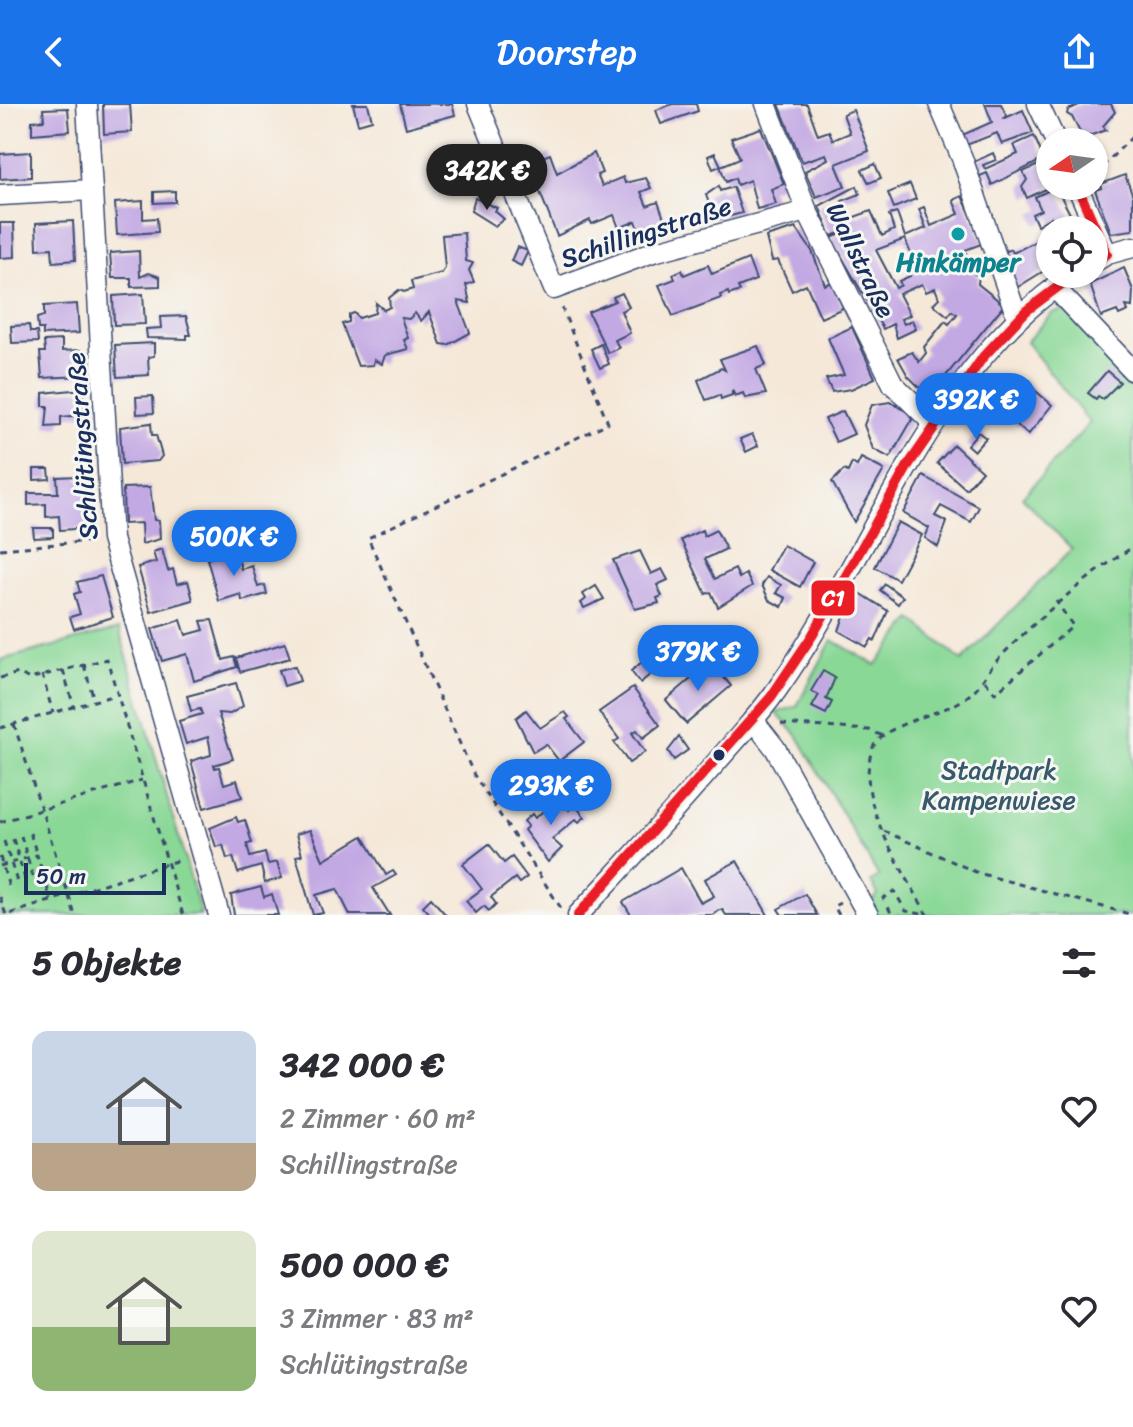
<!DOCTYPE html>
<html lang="de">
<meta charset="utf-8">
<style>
:root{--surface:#fff;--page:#f7f7f7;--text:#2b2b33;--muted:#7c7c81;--accent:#1a73e8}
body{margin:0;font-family:Sriracha,sans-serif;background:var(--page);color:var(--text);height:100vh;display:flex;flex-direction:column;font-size:30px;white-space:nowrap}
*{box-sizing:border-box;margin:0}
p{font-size:26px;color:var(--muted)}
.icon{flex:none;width:44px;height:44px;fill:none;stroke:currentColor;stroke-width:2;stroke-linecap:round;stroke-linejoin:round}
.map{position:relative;height:811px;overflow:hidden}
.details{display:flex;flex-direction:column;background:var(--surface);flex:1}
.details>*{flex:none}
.needle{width:52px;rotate:257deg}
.controls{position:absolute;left:1036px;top:24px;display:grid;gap:16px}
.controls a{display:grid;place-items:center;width:72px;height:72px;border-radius:50%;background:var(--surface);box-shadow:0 2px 6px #0004;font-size:40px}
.scale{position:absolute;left:24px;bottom:20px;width:142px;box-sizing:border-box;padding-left:8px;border:4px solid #1b2f5e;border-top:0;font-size:22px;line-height:28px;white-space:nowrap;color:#1b2f5e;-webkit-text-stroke:6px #f6f6f2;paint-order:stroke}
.price{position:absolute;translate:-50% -68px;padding:0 18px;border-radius:28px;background:var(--accent);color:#fff;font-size:26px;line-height:52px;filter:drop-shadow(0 2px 4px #0008)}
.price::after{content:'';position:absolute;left:50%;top:48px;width:24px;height:18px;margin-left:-12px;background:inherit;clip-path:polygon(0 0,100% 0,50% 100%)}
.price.selected{background:#222;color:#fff}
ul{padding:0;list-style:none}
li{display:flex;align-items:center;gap:24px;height:200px;padding:0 32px}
li span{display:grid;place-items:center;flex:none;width:224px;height:160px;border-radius:16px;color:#555}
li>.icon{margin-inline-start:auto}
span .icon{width:96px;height:96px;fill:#fffc;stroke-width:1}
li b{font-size:34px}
h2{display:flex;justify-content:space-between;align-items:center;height:96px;padding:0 32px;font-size:34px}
header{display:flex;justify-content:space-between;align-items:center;height:104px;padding:0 32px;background:var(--accent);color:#fff;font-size:36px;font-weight:600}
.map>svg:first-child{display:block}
</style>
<header><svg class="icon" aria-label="back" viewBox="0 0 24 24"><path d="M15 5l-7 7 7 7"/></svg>Doorstep<svg class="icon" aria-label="share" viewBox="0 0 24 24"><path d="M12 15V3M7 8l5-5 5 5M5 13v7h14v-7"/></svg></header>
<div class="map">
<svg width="1133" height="811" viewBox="0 0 1133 811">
<rect width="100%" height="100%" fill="#f6f6f2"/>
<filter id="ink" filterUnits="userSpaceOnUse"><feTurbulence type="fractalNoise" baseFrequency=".0125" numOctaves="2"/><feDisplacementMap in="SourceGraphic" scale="16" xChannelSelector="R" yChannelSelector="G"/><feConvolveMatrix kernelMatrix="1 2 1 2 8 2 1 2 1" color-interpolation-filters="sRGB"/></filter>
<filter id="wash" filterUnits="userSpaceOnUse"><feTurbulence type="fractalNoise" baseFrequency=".006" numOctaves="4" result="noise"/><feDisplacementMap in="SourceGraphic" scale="32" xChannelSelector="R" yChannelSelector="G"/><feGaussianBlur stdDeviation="1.8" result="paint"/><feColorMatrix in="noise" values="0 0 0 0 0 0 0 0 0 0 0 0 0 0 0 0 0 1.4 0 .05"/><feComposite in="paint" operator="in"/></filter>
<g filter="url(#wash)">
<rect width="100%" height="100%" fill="#f5e8d8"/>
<g fill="#89d896" stroke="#52847a" stroke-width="2">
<polygon points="1065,206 1133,279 1133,811 874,811 871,799 878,790 871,778 879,773 797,631 776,609 797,602 832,536 876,561 912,515 962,557 1072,445 1022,393 1090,319 1026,238 1052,209"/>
<polygon points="119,525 201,811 0,811 0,556"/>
</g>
<g id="blocks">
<g fill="#c3a9e3" fill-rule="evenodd">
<polygon points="103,0 130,0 132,28 104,30"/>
<polygon points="353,0 368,0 372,16 358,20"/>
<polygon points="400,0 452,0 455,11 406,24"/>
<polygon points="673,0 696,0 698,7 661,20 656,6"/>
<polygon points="779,0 807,0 818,31 829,27 833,36 850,29 843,10 853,6 869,47 836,60 845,82 816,93 805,67 828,55 826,50 802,58"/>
<polygon points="985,0 1001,0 1007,12 1003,15 1023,6 1033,29 1002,40 997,29 964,42 960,32 992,18"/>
<polygon points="1081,0 1111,0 1115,8 1103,22 1106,26 1083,34 1072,13 1067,10 1068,6"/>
<polygon points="68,4 70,27 32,30 32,17 44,16 43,5"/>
<polygon points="761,24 784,80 771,85 776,100 757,105 750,76 737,81 735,74 726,78 720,62 713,65 708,52 715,49 721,62 740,54 731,34"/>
<polygon points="1034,32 1044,55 992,81 987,69 973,75 967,61 993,49 996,56 983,61 985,65 1018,50 1014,41"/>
<polygon points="524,44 530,58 550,50 557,69 594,49 602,69 597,71 602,82 623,73 625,79 646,74 651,84 641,88 647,102 658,98 665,117 640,127 636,117 619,124 614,111 592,120 590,116 557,132 538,83 526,88 511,49"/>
<polygon points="31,48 31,73 0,75 0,50"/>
<polygon points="1045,58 1050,83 1027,94 1022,83 1027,76 1023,68"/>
<polygon points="875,60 881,74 869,79 862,66"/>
<polygon points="1125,71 1133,92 1133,126 1111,129 1095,86 1102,84 1101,80"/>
<polygon points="910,80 916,95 894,104 888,89"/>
<polygon points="719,82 720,87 733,83 742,109 715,116 706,91"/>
<path d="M857,82l3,8 -18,7 7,18 22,-8 11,25 12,-6 -5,-15 8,-2 8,24 21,-9 -7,-19 5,-2 7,19 28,-12 -6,-14 9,-4 22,47 -19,7 9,24 5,1 -1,9 26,21 -72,88h-7l-17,-17 -10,-18 14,-6 7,10 7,-9 -2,-6 21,-26 4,3 8,-10 -5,-3 -4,5 -15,-12 6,-6 -4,-10 -9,4 -4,-8 -23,10 11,21 -9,4 3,5 8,-4 4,9 -19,9 -4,-14 -10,5 -52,-91 23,-9 -23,7 -12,-30zM905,135l7,18 -11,4 9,15 -11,5 2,4 -5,3 -20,-38z"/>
<polygon points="1056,83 1068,106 1078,126 1054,126 1051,113 1037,121 1032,110 1041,106 1035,93"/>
<polygon points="175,87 175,98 154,99 154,88"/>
<polygon points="475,94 497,104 495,107 504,115 495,122 471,107"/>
<polygon points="143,97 143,115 157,114 158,128 117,131 115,99"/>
<polygon points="73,117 75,156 53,158 52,144 37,145 36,119"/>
<polygon points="0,119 14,119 15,153 0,154"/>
<polygon points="796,124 812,147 825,181 832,178 843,204 821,214 806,180 792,187 778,156 772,157 766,133"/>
<polygon points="464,129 466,157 473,159 469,166 474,178 466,181 470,199 458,197 470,229 448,241 441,240 429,208 421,217 415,209 409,215 401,214 408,234 404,236 408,245 385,251 382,260 374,256 373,261 358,262 342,220 349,218 349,211 354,209 359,214 375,209 376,199 384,206 390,203 389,194 399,186 404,188 413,185 411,177 442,169 445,164 442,131"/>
<polygon points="1050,130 1050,163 1018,183 1012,181 999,151 1011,145 1013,149"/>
<polygon points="517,143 528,147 521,162 511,157"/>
<polygon points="139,147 140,173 149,169 160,173 160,182 131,183 131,174 112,174 110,149"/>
<polygon points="748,155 756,176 738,183 740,187 729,191 728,188 720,191 721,194 673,212 659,181 675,175 673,170 682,166 684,171 708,161 712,170"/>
<polygon points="1124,164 1133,186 1132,203 1126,202 1128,207 1119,211 1117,207 1101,213 1090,180"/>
<polygon points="622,189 629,203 621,207 630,229 615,236 619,244 608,249 588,208 615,197 613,193"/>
<polygon points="143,190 145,220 114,221 113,192"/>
<polygon points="77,200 79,229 43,231 43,225 38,225 37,214 44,212 44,202"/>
<polygon points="186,212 191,231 187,231 187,235 147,234 146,225 161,224 160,213"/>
<polygon points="29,221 30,228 37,228 38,238 12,239 11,222"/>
<polygon points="852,223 875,274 851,285 832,288 826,275 844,271 828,234"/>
<polygon points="62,236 62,247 81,246 82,272 42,274 40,248 45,248 44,237"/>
<polygon points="154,239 154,252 148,253 149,271 117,273 115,241"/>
<polygon points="601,240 609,260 600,264 591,245"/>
<polygon points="758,242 766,261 756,265 766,290 745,294 743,289 735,292 732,286 732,291 721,295 720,291 706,296 698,276 721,264 725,266 720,255"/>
<polygon points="1107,267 1120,278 1103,295 1098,292 1096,295 1088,289"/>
<polygon points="1023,276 1052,301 1028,331 998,304"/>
<polygon points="83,285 84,311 61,313 61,322 46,323 48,302 43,302 43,289"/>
<polygon points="153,292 154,309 137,310 136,293"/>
<polygon points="890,298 909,309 912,316 890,354 873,345 864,321 872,301"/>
<polygon points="843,307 854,330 836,338 825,315"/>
<polygon points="151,319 152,331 156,331 162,352 158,357 122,360 120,323"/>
<polygon points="978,328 986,334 974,347 967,341"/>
<polygon points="752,330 758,342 746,348 740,335"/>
<polygon points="954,341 982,367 966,385 937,359"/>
<polygon points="861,354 884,366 854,418 832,378 844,366 848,368 852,359 857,362"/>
<polygon points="34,365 49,365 50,375 34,376"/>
<polygon points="78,372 78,376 86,376 89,424 60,426 59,412 46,413 46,400 28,401 28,389 58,389 57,373"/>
<polygon points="923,372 979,403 971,418 941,402 935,412 947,418 938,443 925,434 929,424 903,409"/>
<polygon points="150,383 154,416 159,417 160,435 142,440 141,419 124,420 123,384"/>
<polygon points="898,418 922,431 898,476 875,463"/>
<polygon points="33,424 53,424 53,433 34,434"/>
<polygon points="702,426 704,432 716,426 726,445 705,455 715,475 735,465 739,474 746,470 752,482 718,503 711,488 706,490 681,436"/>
<polygon points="783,441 813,458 800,483 769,466"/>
<polygon points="162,445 168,467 173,465 177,480 188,477 193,496 151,508 138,463 156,458 153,448"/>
<polygon points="236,446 241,465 252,462 258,483 265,481 267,490 242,497 241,490 219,497 207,455"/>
<polygon points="640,447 651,470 662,465 668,476 657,481 662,492 657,494 659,499 635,505 613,456"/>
<polygon points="101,472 113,513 74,525 70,513 80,510 74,490 80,488 77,478"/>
<polygon points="767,473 781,481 776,489 786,494 782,503 769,496 762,481"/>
<polygon points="885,480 903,493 898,500 880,486"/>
<polygon points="596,482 604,495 584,504 581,499 586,495 583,490"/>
<polygon points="860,489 888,507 875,537 872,535 867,543 839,527 845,509"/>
<polygon points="181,516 186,531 204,526 201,517 212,516 223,556 234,553 237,563 194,577 187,550 162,557 152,525"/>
<polygon points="668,537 678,548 640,579 631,567"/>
<polygon points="285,539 290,554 240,568 236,554"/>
<polygon points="741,549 748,564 739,569 731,554"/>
<polygon points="711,558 731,582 686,620 666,596"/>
<polygon points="295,562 300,577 284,582 279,566"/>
<polygon points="823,567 835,574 826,595 832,598 826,610 812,603 819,591 811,587"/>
<polygon points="236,579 243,602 230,610 218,609 233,655 214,661 215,664 219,663 224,680 237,676 242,693 204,704 191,657 211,651 210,642 208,633 186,640 179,617 202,610 200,605 191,607 187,592"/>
<polygon points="633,584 660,621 643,634 637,626 632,629 645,648 629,659 614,638 619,635 599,608"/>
<polygon points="526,606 540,624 565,608 569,613 566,615 584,638 559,657 546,640 533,648 516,614"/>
<polygon points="679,633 688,646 674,656 668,647"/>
<polygon points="559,694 569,706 575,701 585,713 579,718 576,715 552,735 562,744 548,758 524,726 528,722 524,717 532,710 535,714"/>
<polygon points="236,713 238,718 245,716 252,739 247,740 250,753 265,749 268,760 277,758 282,774 265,779 261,762 238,769 233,753 227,755 223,741 216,743 210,724"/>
<polygon points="310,726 323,756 363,732 386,771 393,767 396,771 373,784 390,811 350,811 337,785 316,791 323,809 313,811 296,752 302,751 296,730"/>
<polygon points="489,740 504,759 512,753 527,773 519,779 515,774 491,793 496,800 489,807 484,802 476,809 466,797 482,785 463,760"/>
<polygon points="737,757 768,811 726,811 722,805 712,811 631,811 623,798 681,764 701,799 714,792 705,775"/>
<polygon points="261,783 264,793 272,790 278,811 234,811 231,791"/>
<polygon points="805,790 817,811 782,811 778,805"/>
<polygon points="431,794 446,811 431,811 423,802"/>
</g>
</g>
</g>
<g filter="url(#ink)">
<use href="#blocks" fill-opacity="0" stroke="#3c4b70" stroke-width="2"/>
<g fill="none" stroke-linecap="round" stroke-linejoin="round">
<defs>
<g id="minor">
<polyline points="87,0 112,435 219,811"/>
<polyline points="478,0 554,185 653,148 807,107"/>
<polyline points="766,0 807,107 893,280 933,319"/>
<polyline points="939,0 962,54 1017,213"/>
<polyline points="1038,0 1056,38"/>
<polyline points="1077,82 1107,150"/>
<polyline points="0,91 92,86"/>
<polyline points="1094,158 1107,150 1133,143"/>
<polyline points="1054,183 1133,267"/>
<polyline points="753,616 775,644 868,811"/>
<path d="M578,811c49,-52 96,-104 142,-157 20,-23 41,-45 58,-70 93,-131 157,-327 297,-414"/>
</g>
</defs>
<use href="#minor" stroke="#3c4b70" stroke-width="23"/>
<g stroke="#3c4b70" stroke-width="3" stroke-dasharray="6 6" stroke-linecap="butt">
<polyline points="1094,71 1133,32"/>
<polyline points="0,445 92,437"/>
<polyline points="84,561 94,596"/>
<polyline points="63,566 74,603"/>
<polyline points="42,571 53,609"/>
<polyline points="0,574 19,569 29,575 107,555 183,811"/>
<polyline points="985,577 995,589 1073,522 1056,497"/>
<polyline points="14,620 75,811"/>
<polyline points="781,620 869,626 883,632"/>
<polyline points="0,624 115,591"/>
<polyline points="0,718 142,676"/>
<polyline points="884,727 978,769 1133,811"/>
<polyline points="30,729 37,751"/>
<polyline points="21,732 34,776"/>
<polyline points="13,735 26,778"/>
<polyline points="4,737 18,781"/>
<polyline points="0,753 9,783"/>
<polyline points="0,762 37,751 51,796"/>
<polyline points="0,793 6,811 182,755"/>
<polyline points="884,796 883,794 894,787 906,807 927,811"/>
<polyline points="888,803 892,811"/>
<polyline points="561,804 474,671 368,434 608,319 562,204"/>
<polyline points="839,811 834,802 840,799"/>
<path d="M927,811c-23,-46 -73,-111 -55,-165 8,-26 67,-35 89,-49 23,-15 24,-29 40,-45 41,-41 83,-78 132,-109"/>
</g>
<use href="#minor" stroke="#fff" stroke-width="20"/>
<defs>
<g id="bus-1">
<polyline points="1077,82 1107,150 1094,158"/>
<polyline points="578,811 771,593 812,532 909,360 983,253 1026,207 1075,170"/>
</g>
</defs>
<use href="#bus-1" stroke="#f6f6f2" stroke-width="16"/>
<use href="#bus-1" stroke="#ea1f26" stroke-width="10"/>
</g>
</g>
<circle fill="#0f9aa8" stroke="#f6f6f2" stroke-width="3" cx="958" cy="130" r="8"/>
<circle fill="#1b2f5e" stroke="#f6f6f2" stroke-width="3" cx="719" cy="651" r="7"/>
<g text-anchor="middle" stroke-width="6" stroke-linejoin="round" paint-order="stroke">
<g font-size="26" fill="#1b2f5e" stroke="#f6f6f2">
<text transform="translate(646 128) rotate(-18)" y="9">Schillingstraße</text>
<text transform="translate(861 156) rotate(64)" y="9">Wallstraße</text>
<text transform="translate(82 342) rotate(-94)" y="9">Schlütingstraße</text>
</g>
<g font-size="26" font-weight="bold" fill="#0d838f" stroke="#f6f6f2">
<text x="958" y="167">Hinkämper</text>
</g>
<g font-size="26" fill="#36596c" stroke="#f6f6f2">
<text x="999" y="675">Stadtpark<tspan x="999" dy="30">Kampenwiese</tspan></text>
</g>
</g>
<rect stroke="#f6f6f2" stroke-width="3" x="810" y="475" width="46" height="38" rx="8" fill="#ea1f26"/>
<g font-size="22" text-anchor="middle" font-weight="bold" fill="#fff">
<text x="833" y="502">C1</text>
</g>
</svg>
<div class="controls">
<a><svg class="needle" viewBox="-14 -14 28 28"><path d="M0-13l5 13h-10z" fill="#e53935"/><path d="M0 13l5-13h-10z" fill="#7c7c81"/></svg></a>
<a><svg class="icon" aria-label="locate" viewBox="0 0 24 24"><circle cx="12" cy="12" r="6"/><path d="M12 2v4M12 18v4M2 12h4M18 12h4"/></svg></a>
</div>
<div class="scale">50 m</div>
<b class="price selected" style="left:487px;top:108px">342K €</b>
<b class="price" style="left:976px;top:337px">392K €</b>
<b class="price" style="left:234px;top:474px">500K €</b>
<b class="price" style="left:698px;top:589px">379K €</b>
<b class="price" style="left:551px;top:723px">293K €</b>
</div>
<section class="details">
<h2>5 Objekte<svg class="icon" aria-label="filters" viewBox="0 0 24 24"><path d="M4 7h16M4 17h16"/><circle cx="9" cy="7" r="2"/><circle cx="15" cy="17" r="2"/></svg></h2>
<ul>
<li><span style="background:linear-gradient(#c9d6e8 70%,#b9a48a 0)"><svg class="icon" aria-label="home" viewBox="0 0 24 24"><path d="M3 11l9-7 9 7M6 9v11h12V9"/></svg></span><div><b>342 000 €</b><p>2 Zimmer · 60 m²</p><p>Schillingstraße</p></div><svg class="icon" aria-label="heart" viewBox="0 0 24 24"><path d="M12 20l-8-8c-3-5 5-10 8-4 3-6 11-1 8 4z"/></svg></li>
<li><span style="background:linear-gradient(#dfe7d0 60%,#8fb573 0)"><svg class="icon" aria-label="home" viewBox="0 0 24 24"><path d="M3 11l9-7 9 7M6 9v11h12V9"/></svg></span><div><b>500 000 €</b><p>3 Zimmer · 83 m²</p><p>Schlütingstraße</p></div><svg class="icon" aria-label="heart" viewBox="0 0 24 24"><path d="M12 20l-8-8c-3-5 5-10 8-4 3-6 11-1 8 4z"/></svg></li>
</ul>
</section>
